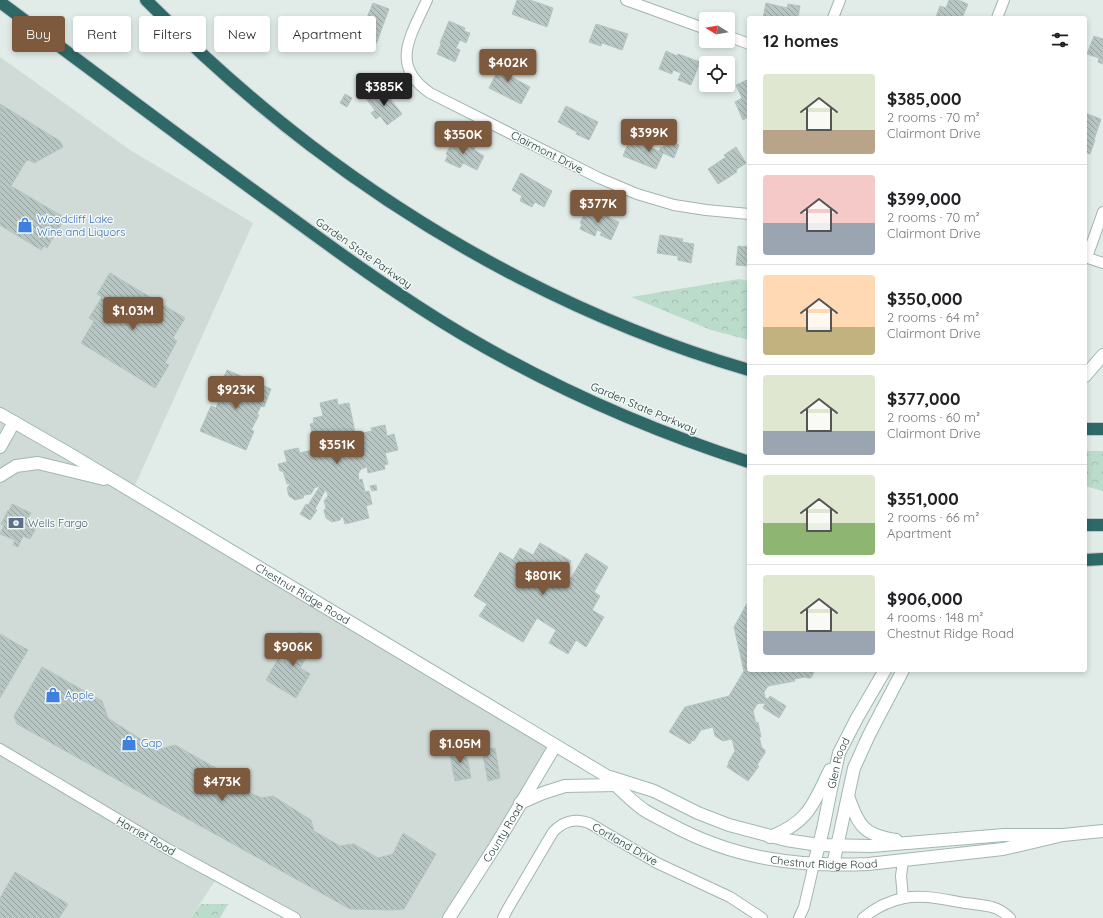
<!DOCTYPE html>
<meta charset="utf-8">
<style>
:root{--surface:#fff;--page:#f6f6f6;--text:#202124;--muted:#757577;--line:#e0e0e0;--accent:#7d593d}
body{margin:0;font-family:Quicksand,sans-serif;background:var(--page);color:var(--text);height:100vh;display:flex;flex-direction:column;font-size:15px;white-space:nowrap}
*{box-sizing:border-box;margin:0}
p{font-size:13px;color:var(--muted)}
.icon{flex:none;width:22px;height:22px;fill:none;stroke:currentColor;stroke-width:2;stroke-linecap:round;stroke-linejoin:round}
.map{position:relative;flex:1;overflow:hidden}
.panel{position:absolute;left:747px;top:16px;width:340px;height:656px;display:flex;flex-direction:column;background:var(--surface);border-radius:4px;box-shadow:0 2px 6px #0003}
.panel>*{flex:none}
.hud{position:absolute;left:12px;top:16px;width:380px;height:36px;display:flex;gap:8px}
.needle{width:26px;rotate:281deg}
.controls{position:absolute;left:699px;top:12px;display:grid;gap:8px}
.controls a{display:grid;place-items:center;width:36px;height:36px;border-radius:4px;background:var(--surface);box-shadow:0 2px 6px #0003;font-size:20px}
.price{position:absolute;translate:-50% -34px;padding:0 9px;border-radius:4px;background:var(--accent);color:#fff;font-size:13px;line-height:26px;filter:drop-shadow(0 1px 2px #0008)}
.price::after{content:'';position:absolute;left:50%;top:24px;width:12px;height:9px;margin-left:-6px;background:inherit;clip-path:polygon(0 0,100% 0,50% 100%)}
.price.on{background:#222;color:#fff}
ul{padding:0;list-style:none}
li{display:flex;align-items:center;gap:12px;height:100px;padding:0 16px}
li+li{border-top:1px solid var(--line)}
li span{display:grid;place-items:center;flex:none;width:112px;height:80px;border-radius:4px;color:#555}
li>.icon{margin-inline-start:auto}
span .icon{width:48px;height:48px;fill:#fffc;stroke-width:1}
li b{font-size:17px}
h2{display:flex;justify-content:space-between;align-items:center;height:48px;padding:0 16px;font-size:17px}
.pill{padding:0 14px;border-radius:4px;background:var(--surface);box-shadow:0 2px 6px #0003;font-size:14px;line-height:36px}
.pill.on{background:var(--accent);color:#fff}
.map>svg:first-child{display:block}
</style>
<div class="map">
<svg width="1103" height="918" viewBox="0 0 1103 918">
<defs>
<pattern id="forest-crowns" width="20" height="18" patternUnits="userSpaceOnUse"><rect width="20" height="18" fill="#bbdccb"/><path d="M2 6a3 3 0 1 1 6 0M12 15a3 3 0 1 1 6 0" fill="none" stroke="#a0beaf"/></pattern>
<pattern id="building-back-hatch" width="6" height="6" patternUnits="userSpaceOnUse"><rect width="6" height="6" fill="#b7c6c3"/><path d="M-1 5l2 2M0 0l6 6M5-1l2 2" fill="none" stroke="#94a29f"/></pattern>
</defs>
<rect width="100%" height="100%" fill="#e1ece9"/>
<polygon fill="#d0dbd8" points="0,57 130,150 253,223 132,492 555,746 449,918 295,918 218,876 191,918 0,918"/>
<g fill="url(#forest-crowns)">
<polygon points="739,279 749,281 749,340 711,330 631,297"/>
<polygon points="1085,451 1103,451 1103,491 1085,486"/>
<polygon points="201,904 228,904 220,918 191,918"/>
</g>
<g fill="url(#building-back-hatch)" stroke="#b4c5c1">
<polygon points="517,0 530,0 553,8 547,27 512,14"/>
<polygon points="949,0 958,0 968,4 962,18 939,18 936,17 940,6 946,8"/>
<polygon points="373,3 389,9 376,44 359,37"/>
<polygon points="766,3 787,8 788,4 800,6 798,18 763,18"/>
<polygon points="449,21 465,28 464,31 470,33 466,43 460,40 456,48 460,50 455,62 437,54 441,44 440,43"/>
<polygon points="596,24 628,34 622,50 602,43 601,46 589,42"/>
<polygon points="1094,36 1103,39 1103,64 1098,62 1099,58 1087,54"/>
<polygon points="666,51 677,56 678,54 700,62 691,85 678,80 681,73 673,70 672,74 659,69"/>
<polygon points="505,56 511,69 502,72 530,87 521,104 489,88 497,72 493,62"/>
<polygon points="749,79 749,119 748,117 743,120 735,102 742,98 736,85"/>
<polygon points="381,87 402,114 387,125 380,116 376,119 371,113 375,110 366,99"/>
<polygon points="345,94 352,98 347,107 340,103"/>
<polygon points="0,104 60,141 63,147 34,163 29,160 26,161 11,186 65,218 47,248 44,246 41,250 0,225"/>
<polygon points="566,106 598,122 589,140 576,134 577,132 558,122"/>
<polygon points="1085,113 1101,119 1094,140 1095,140 1090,154 1085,152"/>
<polygon points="455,137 475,147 474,150 484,156 477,170 463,163 460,168 445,161 448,155 446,154"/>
<polygon points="630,139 659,151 661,147 663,148 666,140 679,145 674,158 663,153 656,169 623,156"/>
<polygon points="736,147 746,163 736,170 737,172 718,184 708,169 726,157 724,155"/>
<polygon points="521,173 552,191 544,207 535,202 532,207 520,201 522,196 512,190"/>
<polygon points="588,207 609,216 609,218 619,222 611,240 600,235 602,232 597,230 595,236 580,229 582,224 580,223"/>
<polygon points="660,235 683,239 682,242 694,244 691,263 678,260 678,256 657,253"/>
<polygon points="738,246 749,247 749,266 736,265"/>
<polygon points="110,273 185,318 173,338 177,341 165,363 169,365 155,388 81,343 94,321 89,318 102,297 97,294"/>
<polygon points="227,370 271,389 264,407 261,406 257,414 259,415 251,430 254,431 246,450 200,431 211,406 216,408 220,397 216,395"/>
<polygon points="337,399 338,405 349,403 355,432 358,434 372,431 371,428 385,425 387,436 394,434 398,450 385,453 388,464 384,465 385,469 368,473 367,467 361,469 358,474 359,480 362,479 365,492 369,491 372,504 366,506 369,518 345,524 343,517 341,517 340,520 332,522 326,518 324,510 326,508 324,501 328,496 326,489 315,509 317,510 310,520 300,514 306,504 308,505 320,486 314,488 314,489 311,494 304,495 303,498 295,500 289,496 287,488 291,483 287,484 283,471 280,471 278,464 287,462 284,451 298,448 300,453 312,450 313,452 319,451 322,444 320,439 314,441 310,424 314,423 313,418 323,416 320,403"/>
<polygon points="376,485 377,490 372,491 370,486"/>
<polygon points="12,504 31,513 27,520 30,521 29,525 36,528 30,539 23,536 18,547 13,545 15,540 0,534 4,525 1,524 8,510 9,511"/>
<polygon points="540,543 571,561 564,574 571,578 586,553 608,567 594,592 600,596 592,610 604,617 586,647 576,640 568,654 549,643 556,630 537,618 523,642 479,616 487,604 474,596 500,552 513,560 520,548 533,555"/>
<polygon points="749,600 749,670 815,670 811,678 808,678 805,677 794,679 795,681 768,686 764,692 765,698 768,699 770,696 786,706 779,718 763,708 765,704 762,703 757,704 753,711 756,723 758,722 761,737 759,737 762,748 765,750 765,753 757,765 759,766 748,781 727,767 729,763 728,763 735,751 732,739 723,741 715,736 713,727 701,730 694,741 692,740 690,744 669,732 685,707 729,696 744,671 734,627"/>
<polygon points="300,632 316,641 300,668 310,674 296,698 266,680 278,659 283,662"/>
<polygon points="0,634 28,650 0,698"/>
<polygon points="42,667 102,701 108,718 157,750 175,745 216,768 218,777 261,798 273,796 311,820 314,831 340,846 354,844 378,858 393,854 403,833 436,854 404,909 391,910 350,909 17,724 14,716"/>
<polygon points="465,747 471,778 455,781 449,750"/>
<polygon points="495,748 500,778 488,781 482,750"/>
<polygon points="15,872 68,904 59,918 0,918 0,898"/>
</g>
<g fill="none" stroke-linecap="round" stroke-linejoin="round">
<defs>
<g id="street">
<path d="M427,0c-16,36 -38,65 3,93l169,85 38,16 37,11 32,5 43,4"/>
<polyline points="626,0 706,29"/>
<polyline points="833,18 840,0"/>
<polyline points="997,18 1004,0"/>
<polyline points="728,36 749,44"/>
<polyline points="1085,257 1103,263"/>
<polyline points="1087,257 1103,212"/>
<polyline points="0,749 166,848 295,918"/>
<polyline points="903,861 901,876 903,898"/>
<path d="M503,918l4,-8 46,-78c10,-11 23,-14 36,-9l68,40 73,34 32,21"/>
<polyline points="799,918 804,907 814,864"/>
<path d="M863,918c12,-10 26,-17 41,-20 20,-4 41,2 61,5 9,1 18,2 27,4 7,2 13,6 18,11"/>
</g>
<g id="secondary">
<polyline points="1085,376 1103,355"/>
<path id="s1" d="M0,414l68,39 537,322c12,11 25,25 39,35 8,5 18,10 26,14 64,35 127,43 198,40l135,-15 60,-14"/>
<polyline points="0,447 14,422"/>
<polyline points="0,476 16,466 38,463 104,479"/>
<polyline points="610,777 654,791 698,813 729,825 786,840 819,845 871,846 1004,835 1063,835 1103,831"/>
<path d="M848,796c11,30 15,39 48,44"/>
<polyline points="520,803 543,793 565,786 616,785"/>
<path d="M770,837c39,-15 43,-33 60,-67"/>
<path id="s2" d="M814,864l9,-35 8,-40 8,-36 18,-35 28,-48"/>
<polyline points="833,865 854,768 869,735 903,670"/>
<path id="s3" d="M449,918l47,-73 59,-99"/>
</g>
<g id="highway">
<path d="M146,0c52,52 106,101 164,145 131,100 281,179 439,225"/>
<path d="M0,2c93,69 185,139 278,206 60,44 120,88 184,126 90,53 187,96 287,128"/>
<polyline points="1085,429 1103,429"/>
<polyline points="1085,525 1103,525"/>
<polyline points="1085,560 1103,559"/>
</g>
</defs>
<use href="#street" stroke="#a4b4b1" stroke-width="12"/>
<use href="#secondary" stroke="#a0b7b3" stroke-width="14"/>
<use href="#highway" stroke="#c1c8c8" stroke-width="14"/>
<use href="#street" stroke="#fff" stroke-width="10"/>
<use href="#secondary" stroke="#fff" stroke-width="12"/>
<use href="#highway" stroke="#2e6867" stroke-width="12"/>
</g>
<defs>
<symbol id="shop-bare" viewBox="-9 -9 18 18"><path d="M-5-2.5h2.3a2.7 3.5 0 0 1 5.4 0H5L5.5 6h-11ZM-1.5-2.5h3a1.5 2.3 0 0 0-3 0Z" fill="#3f7fe0" stroke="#f2f8f6" stroke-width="2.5" paint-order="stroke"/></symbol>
<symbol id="bank-bare" viewBox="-9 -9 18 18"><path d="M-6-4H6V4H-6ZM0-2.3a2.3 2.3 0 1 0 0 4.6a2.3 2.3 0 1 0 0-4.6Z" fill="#5c6f8a" stroke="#f2f8f6" stroke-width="2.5" paint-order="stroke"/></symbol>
</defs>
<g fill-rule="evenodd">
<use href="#shop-bare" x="14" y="214" width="22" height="22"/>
<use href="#bank-bare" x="5" y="512" width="22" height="22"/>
<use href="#shop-bare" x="42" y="684" width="22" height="22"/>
<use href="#shop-bare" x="118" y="732" width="22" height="22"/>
</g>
<g text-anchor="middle" stroke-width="3" stroke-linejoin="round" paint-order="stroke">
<g font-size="11" fill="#223c3a" stroke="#f2f8f6">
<text transform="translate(547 152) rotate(27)" y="4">Clairmont Drive</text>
<text transform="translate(364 253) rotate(35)" y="4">Garden State Parkway</text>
<text transform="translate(644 408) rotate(23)" y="4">Garden State Parkway</text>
<text dy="4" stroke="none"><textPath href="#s1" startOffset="352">Chestnut Ridge Road</textPath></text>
<text dy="4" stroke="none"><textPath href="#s2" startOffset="104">Glen Road</textPath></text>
<text dy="4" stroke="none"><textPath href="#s3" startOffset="101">County Road</textPath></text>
<text transform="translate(146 836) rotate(30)" y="4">Harriet Road</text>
<text transform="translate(625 844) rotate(30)" y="4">Cortland Drive</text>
<text dy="4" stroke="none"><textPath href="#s1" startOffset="947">Chestnut Ridge Road</textPath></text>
</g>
<g font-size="11" fill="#366cbe" stroke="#f2f8f6" text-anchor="start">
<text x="37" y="223">Woodcliff Lake<tspan x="37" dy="13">Wine and Liquors</tspan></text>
<text x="65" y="699">Apple</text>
<text x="141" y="747">Gap</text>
</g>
<g font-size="11" fill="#4e5e75" stroke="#f2f8f6" text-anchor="start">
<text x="28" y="527">Wells Fargo</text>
</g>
</g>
</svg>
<div class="controls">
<a><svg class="needle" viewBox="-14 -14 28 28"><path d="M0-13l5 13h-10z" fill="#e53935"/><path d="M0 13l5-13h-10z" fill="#757577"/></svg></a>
<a><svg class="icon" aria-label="locate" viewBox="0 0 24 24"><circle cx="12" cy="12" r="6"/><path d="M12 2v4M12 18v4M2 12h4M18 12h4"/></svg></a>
</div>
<b class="price" style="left:508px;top:83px">$402K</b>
<b class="price on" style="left:384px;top:107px">$385K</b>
<b class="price" style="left:649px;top:153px">$399K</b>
<b class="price" style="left:463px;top:155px">$350K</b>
<b class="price" style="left:598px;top:224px">$377K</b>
<b class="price" style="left:133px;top:331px">$1.03M</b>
<b class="price" style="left:236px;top:410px">$923K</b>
<b class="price" style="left:337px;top:465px">$351K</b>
<b class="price" style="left:543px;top:596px">$801K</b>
<b class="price" style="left:293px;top:667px">$906K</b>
<b class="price" style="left:460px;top:764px">$1.05M</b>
<b class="price" style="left:222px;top:802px">$473K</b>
<div class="hud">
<a class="pill on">Buy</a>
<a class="pill">Rent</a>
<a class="pill">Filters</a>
<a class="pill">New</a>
<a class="pill">Apartment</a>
</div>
<section class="panel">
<h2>12 homes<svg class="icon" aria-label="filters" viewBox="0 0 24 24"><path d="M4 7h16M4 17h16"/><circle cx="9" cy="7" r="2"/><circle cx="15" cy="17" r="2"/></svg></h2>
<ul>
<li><span style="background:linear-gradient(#dfe7d0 70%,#b9a48a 0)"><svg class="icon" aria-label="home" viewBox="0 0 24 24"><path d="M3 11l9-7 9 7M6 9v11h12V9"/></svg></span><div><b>$385,000</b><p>2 rooms · 70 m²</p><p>Clairmont Drive</p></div></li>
<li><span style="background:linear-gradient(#f6c9c9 60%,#9aa5b1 0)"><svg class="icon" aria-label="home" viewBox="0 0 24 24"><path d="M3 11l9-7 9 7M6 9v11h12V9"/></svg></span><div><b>$399,000</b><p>2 rooms · 70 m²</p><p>Clairmont Drive</p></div></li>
<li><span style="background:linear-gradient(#ffd9b3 65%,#c2b280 0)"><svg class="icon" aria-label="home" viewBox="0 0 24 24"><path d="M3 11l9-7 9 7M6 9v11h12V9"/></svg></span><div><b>$350,000</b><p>2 rooms · 64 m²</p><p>Clairmont Drive</p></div></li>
<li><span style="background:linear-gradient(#dfe7d0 70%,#9aa5b1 0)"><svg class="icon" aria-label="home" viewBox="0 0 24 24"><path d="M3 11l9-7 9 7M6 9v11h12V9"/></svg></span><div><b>$377,000</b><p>2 rooms · 60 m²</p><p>Clairmont Drive</p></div></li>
<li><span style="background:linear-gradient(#dfe7d0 60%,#8fb573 0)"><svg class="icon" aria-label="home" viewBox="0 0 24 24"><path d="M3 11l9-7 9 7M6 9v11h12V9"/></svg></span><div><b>$351,000</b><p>2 rooms · 66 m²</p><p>Apartment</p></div></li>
<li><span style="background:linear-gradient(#dfe7d0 70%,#9aa5b1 0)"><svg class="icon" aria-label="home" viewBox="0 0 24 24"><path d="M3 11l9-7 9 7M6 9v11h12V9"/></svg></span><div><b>$906,000</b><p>4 rooms · 148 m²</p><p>Chestnut Ridge Road</p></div></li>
</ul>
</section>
</div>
